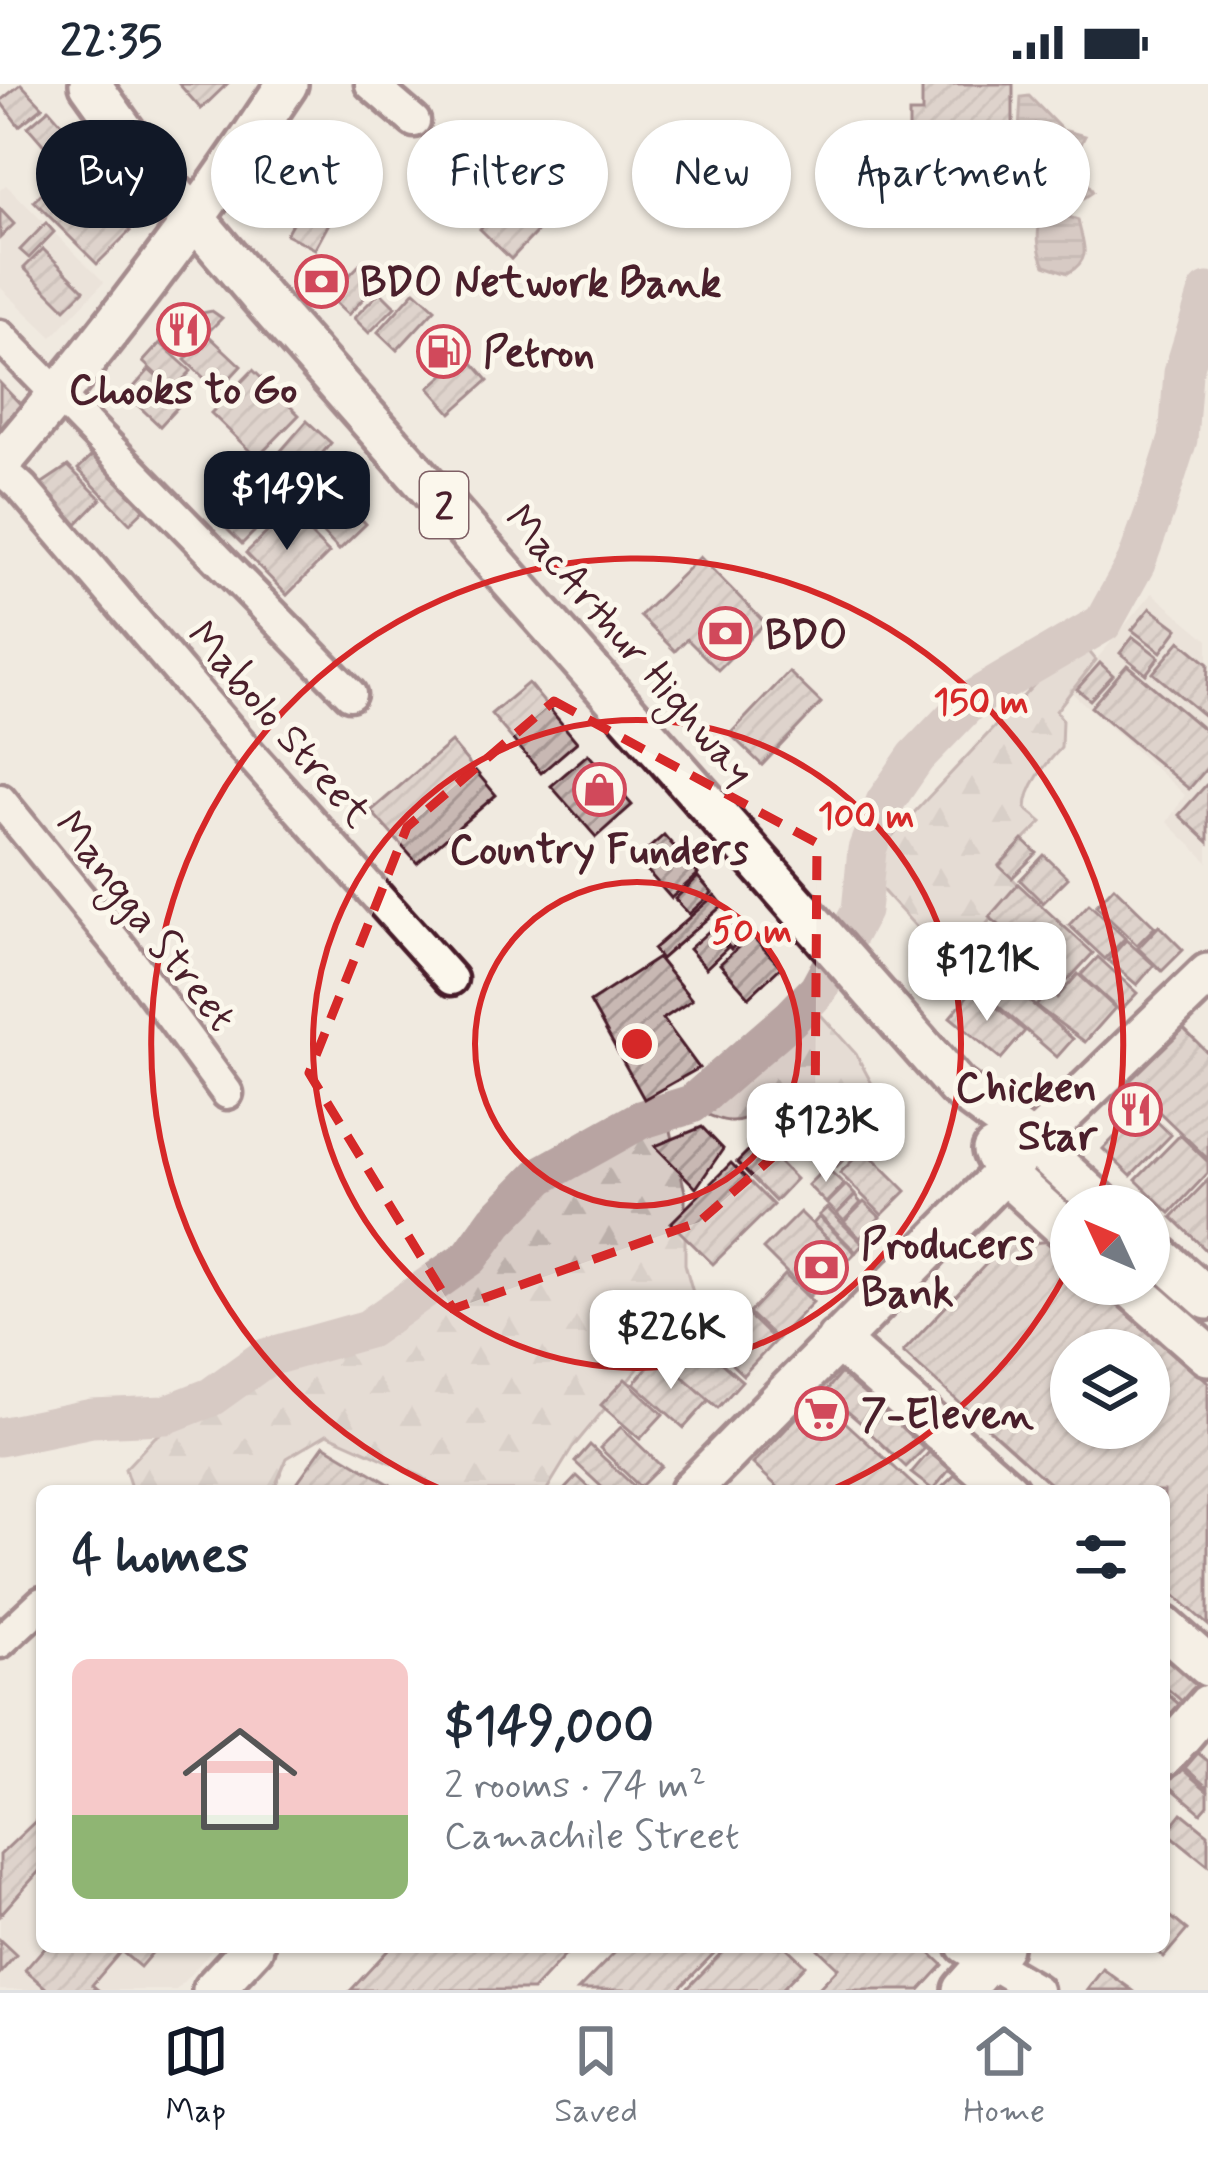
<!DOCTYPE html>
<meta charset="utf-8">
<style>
:root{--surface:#fff;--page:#f6f6f7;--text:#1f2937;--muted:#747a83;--line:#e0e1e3;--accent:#111827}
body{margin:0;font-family:Mynerve,sans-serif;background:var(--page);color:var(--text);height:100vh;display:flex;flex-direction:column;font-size:45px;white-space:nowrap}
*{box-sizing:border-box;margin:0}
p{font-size:39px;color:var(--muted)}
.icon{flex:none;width:66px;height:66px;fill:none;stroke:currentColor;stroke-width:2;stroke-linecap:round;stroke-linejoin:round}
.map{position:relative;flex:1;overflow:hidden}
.panel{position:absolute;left:36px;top:1401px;width:1134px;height:468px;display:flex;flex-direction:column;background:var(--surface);border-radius:18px;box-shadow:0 3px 9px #0004}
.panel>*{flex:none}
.banner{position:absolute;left:36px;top:36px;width:1137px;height:108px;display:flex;gap:24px}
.needle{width:78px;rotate:314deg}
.tools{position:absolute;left:1050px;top:1101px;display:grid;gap:24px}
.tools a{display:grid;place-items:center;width:120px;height:120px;border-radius:50%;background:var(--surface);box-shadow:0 3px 9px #0004;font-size:60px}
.price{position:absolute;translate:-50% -102px;padding:0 27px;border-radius:24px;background:#fff;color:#222;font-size:39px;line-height:78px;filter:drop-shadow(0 3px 6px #0008)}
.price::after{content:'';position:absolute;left:50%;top:72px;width:36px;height:27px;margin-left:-18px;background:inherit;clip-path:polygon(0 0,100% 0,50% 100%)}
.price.active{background:var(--accent);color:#fff}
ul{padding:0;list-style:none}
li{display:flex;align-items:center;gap:36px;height:300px;padding:0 36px}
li+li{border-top:3px solid var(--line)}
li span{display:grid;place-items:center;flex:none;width:336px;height:240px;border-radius:18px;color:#555}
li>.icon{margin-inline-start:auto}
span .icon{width:144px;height:144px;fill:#fffc;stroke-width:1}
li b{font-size:51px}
h2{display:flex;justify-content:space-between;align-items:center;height:144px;padding:0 36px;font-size:51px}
.tag{padding:0 42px;border-radius:54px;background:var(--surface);box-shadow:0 3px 9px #0004;font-size:42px;line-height:108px}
.tag.active{background:var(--accent);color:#fff}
.status{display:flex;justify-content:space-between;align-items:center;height:84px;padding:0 60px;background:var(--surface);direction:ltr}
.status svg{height:33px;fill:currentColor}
.dock{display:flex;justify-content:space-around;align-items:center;height:168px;border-top:3px solid var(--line);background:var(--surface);font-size:33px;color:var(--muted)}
.dock a{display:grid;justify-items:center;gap:6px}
.dock .active{color:var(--accent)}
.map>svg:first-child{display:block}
</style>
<div class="status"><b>22:35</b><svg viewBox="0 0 49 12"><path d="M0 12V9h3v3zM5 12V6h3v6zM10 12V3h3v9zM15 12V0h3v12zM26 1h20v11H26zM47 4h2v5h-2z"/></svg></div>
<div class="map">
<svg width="1208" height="1906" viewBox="0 0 1208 1906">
<defs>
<pattern id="forest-firs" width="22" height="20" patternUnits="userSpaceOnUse" patternTransform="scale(3)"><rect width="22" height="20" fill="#d8ccc6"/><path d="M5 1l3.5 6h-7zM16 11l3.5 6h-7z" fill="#bbafaa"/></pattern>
<pattern id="water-rules" width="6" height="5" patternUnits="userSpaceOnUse" patternTransform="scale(3)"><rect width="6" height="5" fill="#b8a4a2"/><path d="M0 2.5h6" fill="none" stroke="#988584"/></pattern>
<pattern id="building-hatch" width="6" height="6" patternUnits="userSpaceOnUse" patternTransform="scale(3)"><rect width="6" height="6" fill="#c8b8b3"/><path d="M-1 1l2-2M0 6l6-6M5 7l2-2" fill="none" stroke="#a49592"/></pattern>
</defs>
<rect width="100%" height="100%" fill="#f0eae0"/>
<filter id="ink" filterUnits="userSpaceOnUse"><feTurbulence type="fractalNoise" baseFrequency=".00833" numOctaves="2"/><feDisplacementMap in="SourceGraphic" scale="24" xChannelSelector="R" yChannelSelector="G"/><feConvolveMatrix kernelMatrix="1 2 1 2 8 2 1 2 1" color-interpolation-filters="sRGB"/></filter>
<g filter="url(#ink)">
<g fill="#e4dbd2">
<polygon points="6,101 104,198 52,253 0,203 0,106"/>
<polygon points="1152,509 1208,556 1208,778 1167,738 1185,711 1070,607"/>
<polygon points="42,1727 42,1863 215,1863 176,1906 0,1906 0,1768"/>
</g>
<g fill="url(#forest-firs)" stroke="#917678" stroke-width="3">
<path d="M1078,554l18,22 -40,51 6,8 -1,29c-15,16 -35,38 -35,61l16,13 -43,43 19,19 -65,83 -91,-99z"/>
<path d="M812,921l44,49 23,43c-18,4 -28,4 -43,-9l-8,9 -8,-7 -21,21 24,24 -24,13 -39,-37c-25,16 -37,11 -63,-1z"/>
<path d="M669,1038l16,70v72l10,36 -122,147 -27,44h-107l-16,-14 -96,-43 -40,24 -14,33h-141l-7,-22 30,-32 130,-78 67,-16 118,-80c21,-20 34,-45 55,-65 39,-37 96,-54 144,-76z"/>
</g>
<g fill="url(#water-rules)" stroke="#8c6f72" stroke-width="3">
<path d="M1029,12l33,34 23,6c-14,24 -5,34 8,56l-9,6 -28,-5 -20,2 -12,26 -20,5 -21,-11 -23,5 -10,-9 -13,-28 9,-12 30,-1 3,-15 17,-2 2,-20 21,-2 2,-34z"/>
<path d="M1059,130l19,6c4,23 16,38 -10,53l-23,-8c-7,-14 -10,-35 -2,-48z"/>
</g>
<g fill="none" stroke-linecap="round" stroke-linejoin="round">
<polygon stroke="#76545b" stroke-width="3" points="1035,39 1064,61 1066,96 1030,101 1008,128 986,119 960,119 955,101 983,96 991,83 1005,77 1011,61 1027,55"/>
<polyline stroke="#b8a4a2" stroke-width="39" points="0,1353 92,1334 165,1331 211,1313 265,1274 368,1245 470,1173 496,1137 540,1092 640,1036 692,1020 791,934 818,906 861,827 867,766 885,718 916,673 970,617 1103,539 1136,479 1156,424 1178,355 1183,289 1208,208"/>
</g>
<g fill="url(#building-hatch)" stroke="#4a1f2b" stroke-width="3" fill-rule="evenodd">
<polygon points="21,0 43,23 19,42 0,17"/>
<polygon points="179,0 227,0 201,25"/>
<polygon points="922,0 1013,0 1013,43 992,43 992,64 973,64 973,82 944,83 925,63 909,63 909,29 922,29"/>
<polygon points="49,25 76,56 55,74 28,43"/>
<polygon points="537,83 569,114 511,175 480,145"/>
<polygon points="67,84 130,147 97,180 34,117"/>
<polygon points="310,106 339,121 315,165 286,150"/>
<polygon points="0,125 14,140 0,154"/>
<polygon points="46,139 54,148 29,174 20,166"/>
<polygon points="43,165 84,206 65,225 24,184"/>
<polygon points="328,170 348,188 327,211 307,193"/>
<polygon points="361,179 380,197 348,231 329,213"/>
<polygon points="415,207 435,225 397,266 378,248"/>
<polygon points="380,208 395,223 369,249 354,234"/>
<polygon points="212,227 222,234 184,272 165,255 187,232"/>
<polygon points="208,251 241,282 218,307 185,276"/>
<polygon points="160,259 191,287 173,306 143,278"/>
<polygon points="466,271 488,296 451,329 429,304"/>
<polygon points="149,286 183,317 160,342 127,311"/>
<polygon points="253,286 299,331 257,374 211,329"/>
<polygon points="0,299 23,323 0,345"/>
<polygon points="307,337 331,359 304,391 279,369"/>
<polygon points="101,363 153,417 130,439 78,385"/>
<polygon points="68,382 101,415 70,447 32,406"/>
<polygon points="332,404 366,440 339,466 304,429"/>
<polygon points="249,405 273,429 242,460 218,436"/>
<polygon points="288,428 329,469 287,511 246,469"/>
<polygon points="700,473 765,539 718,586 687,555 675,567 640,532"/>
<polygon points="1150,524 1178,545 1161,568 1132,546"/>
<polygon points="1133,553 1159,573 1146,590 1120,569"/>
<polygon points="1180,557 1208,580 1206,633 1153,589"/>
<polygon points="1100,579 1113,591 1090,616 1077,605"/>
<polygon points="1127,581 1208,649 1208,683 1189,705 1091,623"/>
<polygon points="789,588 821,619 762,681 730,650"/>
<polygon points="528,599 577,658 541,689 491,630"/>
<polygon points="451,658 496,711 417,779 371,727"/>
<polygon points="588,670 632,721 596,753 551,702"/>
<polygon points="1206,701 1208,702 1208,758 1179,731"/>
<polygon points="664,751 698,790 671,814 637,775"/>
<polygon points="1023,756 1037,769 1012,794 999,782"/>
<polygon points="1044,771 1068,794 1043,819 1020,796"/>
<polygon points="698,793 712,809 689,830 675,815"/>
<polygon points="1018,800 1093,869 1068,896 989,833"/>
<polygon points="1114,803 1155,843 1137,861 1096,822"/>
<polygon points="715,811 723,821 661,875 653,865"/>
<polygon points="1089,820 1125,854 1105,875 1069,841"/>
<polygon points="728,830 747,850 731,865 713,845"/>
<polygon points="1159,842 1183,866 1162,887 1138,864"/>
<polygon points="710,846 727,864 706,884 689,865"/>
<polygon points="751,851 781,883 749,913 720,880"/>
<polygon points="1126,856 1154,881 1137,901 1108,876"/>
<polygon points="969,865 1073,955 1057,973 953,883"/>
<polygon points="1098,873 1137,909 1120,927 1081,891"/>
<polygon points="658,874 692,916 663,935 699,984 644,1015 590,918"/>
<polygon points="1078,890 1115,924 1085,958 1036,922 1049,907 1057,914"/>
<polygon points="974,904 1025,947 1001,975 950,933"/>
<polygon points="1178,939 1208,969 1208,1075 1124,994"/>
<polygon points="810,1012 858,1061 837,1082 789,1033"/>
<polygon points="1143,1024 1171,1051 1131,1092 1103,1065"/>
<polygon points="702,1043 723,1065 696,1104 655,1062"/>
<polygon points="1180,1051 1208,1078 1208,1089 1170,1129 1136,1096"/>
<polygon points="758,1057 796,1095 775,1117 737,1078"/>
<polygon points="864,1065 906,1107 882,1131 840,1089"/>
<polygon points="731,1079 773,1121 713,1180 671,1139"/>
<polygon points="826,1083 844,1100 826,1119 808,1101"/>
<polygon points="1208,1096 1208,1168 1172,1133"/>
<polygon points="846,1101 855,1111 837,1130 827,1120"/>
<polygon points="855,1112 861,1119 844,1137 837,1130"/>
<polygon points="864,1118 880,1133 860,1154 844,1138"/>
<polygon points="827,1124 863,1160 856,1168 819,1131"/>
<polygon points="800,1128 848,1175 810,1212 763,1165"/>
<polygon points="819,1133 855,1169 849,1175 813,1140"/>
<path d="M1055,1157l16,15v28h31l106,98v243l-44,-39v-95h-106l-155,-139 101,-107zM1071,1266h78v78h-78z"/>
<polygon points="785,1191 813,1218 777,1255 749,1229"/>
<polygon points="747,1230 775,1257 743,1291 715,1264"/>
<polygon points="677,1240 742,1297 718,1324 653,1267"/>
<polygon points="658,1271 709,1316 684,1344 634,1299"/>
<polygon points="841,1289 878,1321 862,1340 825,1308"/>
<polygon points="625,1295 663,1330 640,1355 601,1321"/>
<polygon points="817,1312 920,1407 782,1407 753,1380"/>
<polygon points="883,1326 924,1365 906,1383 865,1344"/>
<polygon points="621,1343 661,1382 640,1403 600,1364"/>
<polygon points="324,1361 401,1407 291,1407"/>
<polygon points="590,1361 639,1407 606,1407 575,1378"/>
<polygon points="929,1368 950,1385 933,1406 911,1389"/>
<polygon points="956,1390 973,1407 938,1407"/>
<polygon points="577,1392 593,1407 563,1407"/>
<polygon points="1174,1567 1208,1596 1208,1603 1190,1624 1164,1602 1164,1579"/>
<polygon points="1164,1607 1189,1629 1164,1647"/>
<polygon points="1198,1669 1208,1677 1208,1704 1185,1684"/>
<polygon points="1181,1684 1208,1707 1208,1721 1201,1729 1167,1700"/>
<polygon points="1182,1729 1208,1750 1208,1781 1167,1748"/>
<polygon points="42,1731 42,1784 0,1831 0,1771"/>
<polygon points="1164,1827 1187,1846 1164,1873 1152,1863 1164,1863"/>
<polygon points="0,1856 16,1871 0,1889"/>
<polygon points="45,1863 157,1863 140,1883 121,1867 92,1901 98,1906 48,1906 25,1886"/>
<polygon points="391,1863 573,1863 533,1906 351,1906"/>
<polygon points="620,1863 720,1863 678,1906 578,1906"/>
<polygon points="727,1863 786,1863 805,1881 781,1906 686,1906"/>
<polygon points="816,1863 924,1863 943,1881 920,1906 817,1906 838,1884"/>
<polygon points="1103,1885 1132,1906 1087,1906"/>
</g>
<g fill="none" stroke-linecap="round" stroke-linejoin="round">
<defs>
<g id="minor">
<polyline points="371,0 414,37"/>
<polyline points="0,252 350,610"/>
<polyline points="0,384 22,404 244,664 451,895"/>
<polyline points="0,716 123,867 227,1009"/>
<polyline points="0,1558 42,1519"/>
<polyline points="963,1863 1036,1906"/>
</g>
<g id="major">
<polyline points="90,0 141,71 260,212 957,1003 1033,1059 1103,1122"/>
<path d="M0,380c103,-121 200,-247 287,-380"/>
<polyline points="993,1067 1004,1089 1071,1150"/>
<polyline points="1149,1163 1208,1215"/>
<polyline points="1127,1200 1208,1271"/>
<polyline points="837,1256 1008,1407"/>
<polyline points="690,1407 1033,1059 1208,890"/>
<polyline points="1164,1543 1208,1582"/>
<polyline points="1164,1672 1208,1621"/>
<polyline points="213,1906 253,1863"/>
<polyline points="963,1906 1001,1863"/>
</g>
</defs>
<use href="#minor" stroke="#4a1f2b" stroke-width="39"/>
<use href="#major" stroke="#4a1f2b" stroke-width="48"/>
<use href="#minor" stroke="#fbf7ec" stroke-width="30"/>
<use href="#major" stroke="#fbf7ec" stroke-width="39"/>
</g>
</g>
<path d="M0 0H1208V1906H0ZM554,617l263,142 -2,277 -116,102 -246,87 -144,-236 98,-246z" fill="#f0eae0" fill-opacity=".55" fill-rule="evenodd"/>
<path fill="none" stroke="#d62828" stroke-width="9" stroke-dasharray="24 15" stroke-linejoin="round" d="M554,617l263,142 -2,277 -116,102 -246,87 -144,-236 98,-246z"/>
<g fill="none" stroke="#d62828" stroke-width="6">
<circle cx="637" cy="960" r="162"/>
<circle cx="637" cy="960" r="324"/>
<path d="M1070 1181A486 486 0 0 1 831 1406M443 1406A486 486 0 1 1 1097 1118"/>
</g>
<defs>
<symbol id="bank-ring" viewBox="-11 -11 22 22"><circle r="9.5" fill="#fbf7ec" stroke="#d1495b" stroke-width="1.5"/><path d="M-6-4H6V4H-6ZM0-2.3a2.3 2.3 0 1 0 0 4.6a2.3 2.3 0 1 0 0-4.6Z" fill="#d1495b"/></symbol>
<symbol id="restaurant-ring" viewBox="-11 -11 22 22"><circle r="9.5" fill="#fbf7ec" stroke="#d1495b" stroke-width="1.5"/><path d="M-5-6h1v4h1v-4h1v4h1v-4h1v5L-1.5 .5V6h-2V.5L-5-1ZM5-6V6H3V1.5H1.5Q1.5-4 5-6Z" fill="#d1495b"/></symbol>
<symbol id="fuel-ring" viewBox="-11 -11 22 22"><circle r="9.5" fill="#fbf7ec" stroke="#d1495b" stroke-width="1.5"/><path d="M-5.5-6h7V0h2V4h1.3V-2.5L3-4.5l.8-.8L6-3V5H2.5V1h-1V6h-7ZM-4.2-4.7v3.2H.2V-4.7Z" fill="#d1495b"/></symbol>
<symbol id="shop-ring" viewBox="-11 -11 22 22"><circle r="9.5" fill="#fbf7ec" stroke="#d1495b" stroke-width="1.5"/><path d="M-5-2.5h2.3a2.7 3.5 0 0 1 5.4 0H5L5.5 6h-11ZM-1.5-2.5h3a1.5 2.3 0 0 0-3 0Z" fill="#d1495b"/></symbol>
<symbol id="supermarket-ring" viewBox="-11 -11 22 22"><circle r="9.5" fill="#fbf7ec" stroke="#d1495b" stroke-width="1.5"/><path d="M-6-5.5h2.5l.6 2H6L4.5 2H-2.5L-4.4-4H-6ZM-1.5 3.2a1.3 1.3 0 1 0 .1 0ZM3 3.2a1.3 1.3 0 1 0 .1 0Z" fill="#d1495b"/></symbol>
</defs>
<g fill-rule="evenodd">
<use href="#bank-ring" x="292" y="168" width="59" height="59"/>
<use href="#restaurant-ring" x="154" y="216" width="59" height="59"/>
<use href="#fuel-ring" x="414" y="238" width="59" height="59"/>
<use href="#bank-ring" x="696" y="520" width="59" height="59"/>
<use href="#shop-ring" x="570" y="676" width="59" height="59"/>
<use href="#restaurant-ring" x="1106" y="996" width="59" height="59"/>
<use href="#bank-ring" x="792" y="1154" width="59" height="59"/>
<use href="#supermarket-ring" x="792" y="1300" width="59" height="59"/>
</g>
<g text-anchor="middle" stroke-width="10" stroke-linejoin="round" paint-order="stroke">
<rect fill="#fbf7ec" stroke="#7f6065" stroke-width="3" x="420" y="388" width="48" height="66" rx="9"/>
<g font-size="39" font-weight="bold" fill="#4a1f2b">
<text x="444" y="435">2</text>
</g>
<g font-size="42" font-weight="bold" fill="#4a1f2b" stroke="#fbf7ec" text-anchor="start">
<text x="360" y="212">BDO Network Bank</text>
<text x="483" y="282">Petron</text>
<text x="183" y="319" text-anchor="middle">Chooks to Go</text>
<text x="765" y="565">BDO</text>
<text x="599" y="779" text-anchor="middle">Country Funders</text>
<text x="1097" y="1017" text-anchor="end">Chicken<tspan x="1097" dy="48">Star</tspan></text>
<text x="861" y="1174">Producers<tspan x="861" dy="48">Bank</tspan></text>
<text x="861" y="1344">7-Eleven</text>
</g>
<g font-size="42" fill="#4a1f2b" stroke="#fbf7ec">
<text transform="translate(631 560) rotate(49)" y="15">MacArthur Highway</text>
<text transform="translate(281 639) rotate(49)" y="15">Mabolo Street</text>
<text transform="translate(147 836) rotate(52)" y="15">Mangga Street</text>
</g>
</g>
<circle cx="637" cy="960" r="18" fill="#d62828" stroke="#fbf7ec" stroke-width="6"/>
<g font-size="36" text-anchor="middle" font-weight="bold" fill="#d62828" stroke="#fbf7ec" stroke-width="10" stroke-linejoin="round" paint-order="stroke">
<text x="981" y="629">150 m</text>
<text x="866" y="743">100 m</text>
<text x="752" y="858">50 m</text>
</g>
</svg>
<div class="tools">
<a><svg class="needle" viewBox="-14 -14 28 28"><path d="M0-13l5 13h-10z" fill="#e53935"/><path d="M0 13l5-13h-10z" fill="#747a83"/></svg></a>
<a><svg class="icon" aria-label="layers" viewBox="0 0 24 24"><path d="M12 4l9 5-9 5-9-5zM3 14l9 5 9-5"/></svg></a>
</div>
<b class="price active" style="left:287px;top:469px">$149K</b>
<b class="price" style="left:987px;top:940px">$121K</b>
<b class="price" style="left:826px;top:1101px">$123K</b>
<b class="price" style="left:671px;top:1308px">$226K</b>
<div class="banner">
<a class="tag active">Buy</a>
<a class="tag">Rent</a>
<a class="tag">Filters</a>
<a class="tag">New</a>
<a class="tag">Apartment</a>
</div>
<section class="panel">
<h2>4 homes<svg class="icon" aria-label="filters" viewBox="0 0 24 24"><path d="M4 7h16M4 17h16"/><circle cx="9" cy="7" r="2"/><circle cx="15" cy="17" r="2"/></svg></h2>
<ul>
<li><span style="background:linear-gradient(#f6c9c9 65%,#8fb573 0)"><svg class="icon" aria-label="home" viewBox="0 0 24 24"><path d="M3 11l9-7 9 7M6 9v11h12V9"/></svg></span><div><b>$149,000</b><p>2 rooms · 74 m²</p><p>Camachile Street</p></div></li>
</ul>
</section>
</div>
<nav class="dock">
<a class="active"><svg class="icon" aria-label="map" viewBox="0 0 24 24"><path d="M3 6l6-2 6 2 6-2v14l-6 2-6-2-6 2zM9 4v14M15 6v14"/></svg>Map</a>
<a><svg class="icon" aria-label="saved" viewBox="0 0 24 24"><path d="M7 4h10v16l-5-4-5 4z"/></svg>Saved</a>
<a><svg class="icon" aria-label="home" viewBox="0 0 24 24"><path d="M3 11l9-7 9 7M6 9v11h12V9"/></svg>Home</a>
</nav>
